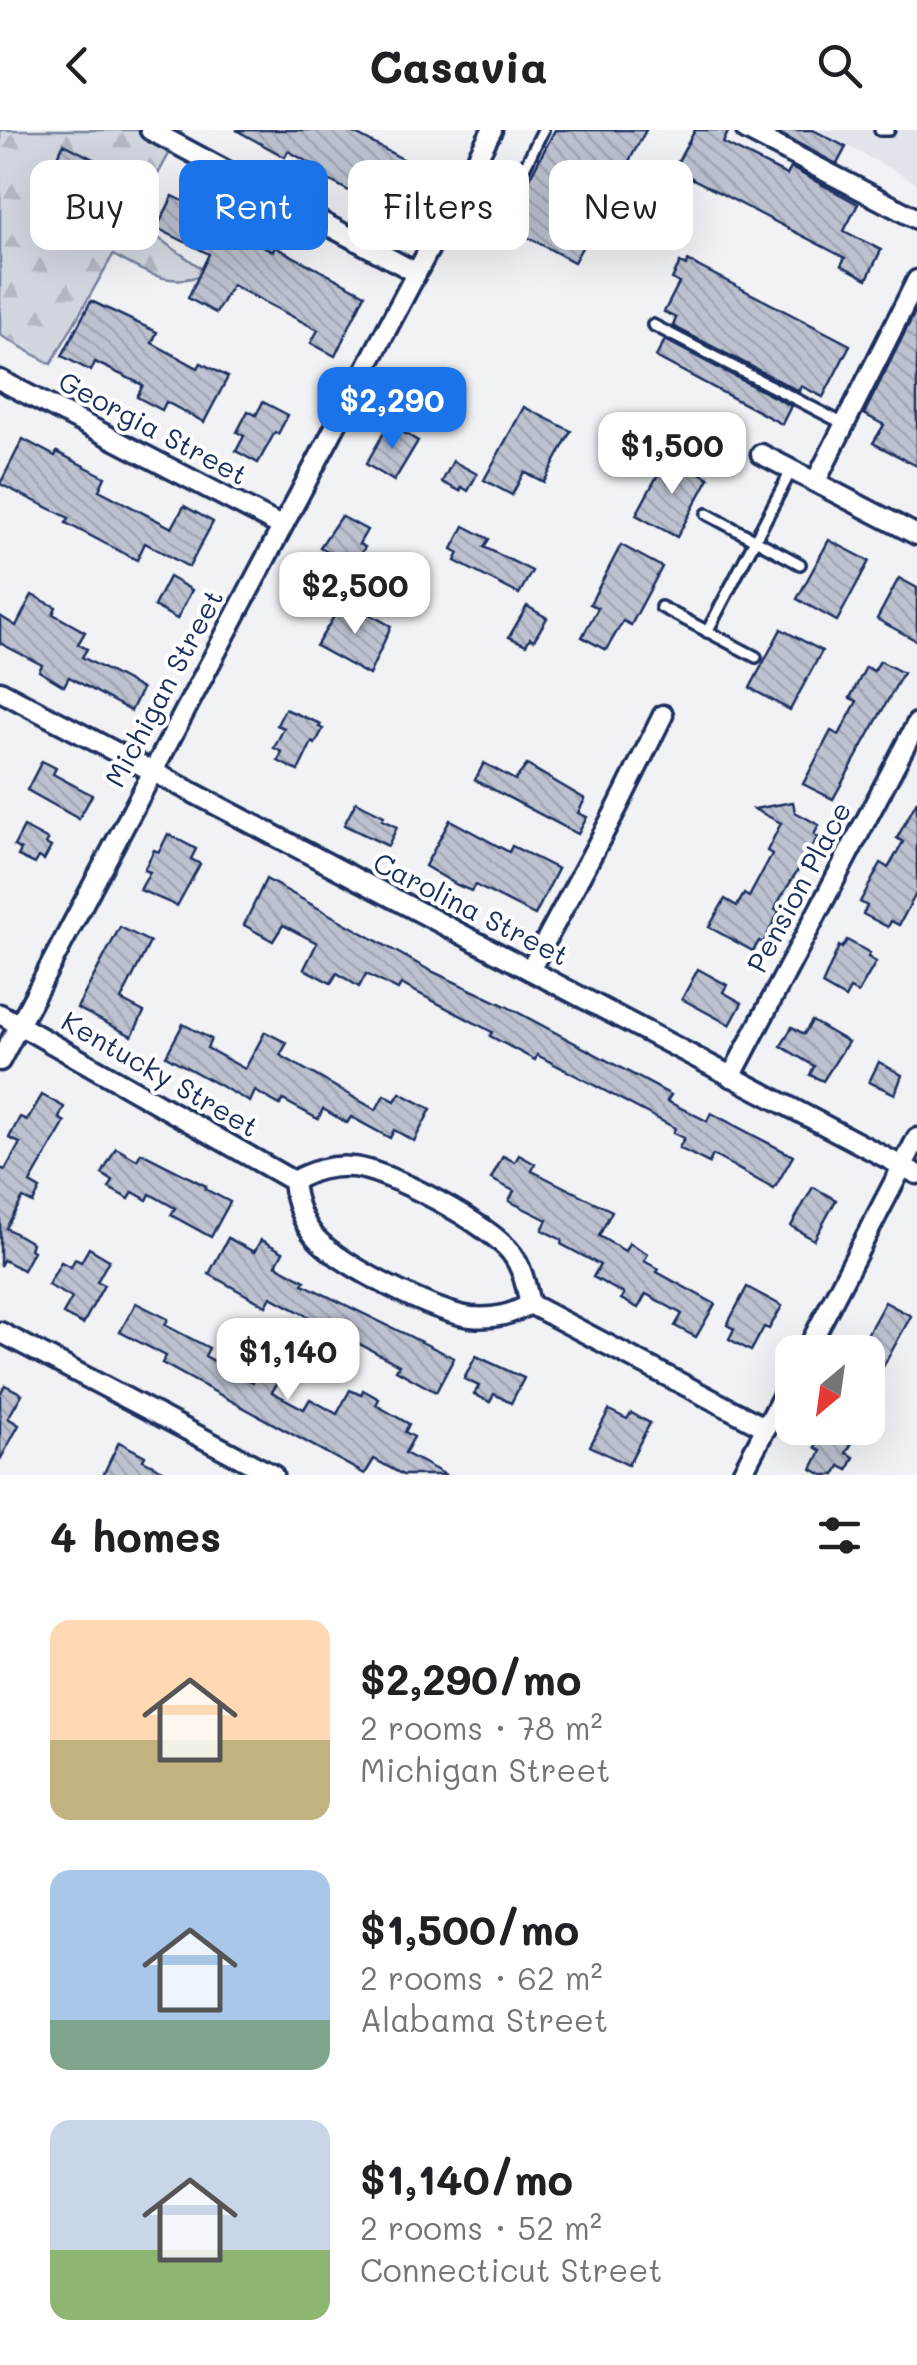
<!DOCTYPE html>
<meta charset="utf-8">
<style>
:root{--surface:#fff;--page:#f6f6f6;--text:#202124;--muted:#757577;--accent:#1a73e8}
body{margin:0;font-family:Mali,sans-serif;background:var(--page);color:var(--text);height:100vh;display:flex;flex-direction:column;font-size:38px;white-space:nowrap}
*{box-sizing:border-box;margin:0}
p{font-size:32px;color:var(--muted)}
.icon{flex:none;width:55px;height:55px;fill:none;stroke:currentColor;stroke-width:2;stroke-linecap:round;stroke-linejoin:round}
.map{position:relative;height:1345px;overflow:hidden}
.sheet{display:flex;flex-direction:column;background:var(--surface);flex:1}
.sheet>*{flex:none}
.hud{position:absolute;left:30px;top:30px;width:858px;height:90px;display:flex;gap:20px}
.needle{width:65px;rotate:209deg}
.tools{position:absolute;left:775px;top:1205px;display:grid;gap:20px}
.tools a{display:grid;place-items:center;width:110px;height:110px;border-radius:20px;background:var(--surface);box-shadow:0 10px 40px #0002;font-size:50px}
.price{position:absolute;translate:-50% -85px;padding:0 22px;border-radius:20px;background:#fff;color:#222;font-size:32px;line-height:65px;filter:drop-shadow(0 2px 5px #0008)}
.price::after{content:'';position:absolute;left:50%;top:60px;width:30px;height:22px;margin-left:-15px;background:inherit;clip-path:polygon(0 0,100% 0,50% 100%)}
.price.on{background:var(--accent);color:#fff}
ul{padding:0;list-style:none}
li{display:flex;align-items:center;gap:30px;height:250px;padding:0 50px}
li span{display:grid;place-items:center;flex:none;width:280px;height:200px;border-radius:20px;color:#555}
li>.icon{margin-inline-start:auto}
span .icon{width:120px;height:120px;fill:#fffc;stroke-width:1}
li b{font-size:42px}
h2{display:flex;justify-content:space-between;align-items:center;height:120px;padding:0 50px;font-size:42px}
.tag{padding:0 35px;border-radius:20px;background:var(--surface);box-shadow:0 10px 40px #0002;font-size:35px;line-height:90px}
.tag.on{background:var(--accent);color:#fff}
header{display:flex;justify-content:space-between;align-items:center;height:130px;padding:0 50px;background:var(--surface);font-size:45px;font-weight:800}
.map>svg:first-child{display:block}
</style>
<header><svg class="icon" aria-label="back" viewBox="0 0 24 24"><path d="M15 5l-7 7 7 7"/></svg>Casavia<svg class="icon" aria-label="search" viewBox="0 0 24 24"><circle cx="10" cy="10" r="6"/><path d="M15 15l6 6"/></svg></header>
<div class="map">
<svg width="917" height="1345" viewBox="0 0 917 1345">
<defs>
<pattern id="forest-firs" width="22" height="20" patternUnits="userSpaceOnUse" patternTransform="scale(2.5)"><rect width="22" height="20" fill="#d2d6df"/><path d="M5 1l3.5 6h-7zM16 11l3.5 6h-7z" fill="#b4b8c2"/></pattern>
<pattern id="building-back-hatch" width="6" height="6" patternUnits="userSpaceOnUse" patternTransform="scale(2.5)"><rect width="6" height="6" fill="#bcc2d0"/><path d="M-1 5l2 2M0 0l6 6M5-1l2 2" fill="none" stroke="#a1a7b5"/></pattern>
</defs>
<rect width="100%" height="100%" fill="#f1f2f5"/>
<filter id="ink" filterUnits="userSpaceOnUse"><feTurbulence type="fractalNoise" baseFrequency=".01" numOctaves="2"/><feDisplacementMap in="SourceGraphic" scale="20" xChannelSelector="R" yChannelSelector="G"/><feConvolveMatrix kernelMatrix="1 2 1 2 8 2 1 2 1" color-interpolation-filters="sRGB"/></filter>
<g filter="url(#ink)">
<polygon fill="#e1e4ea" points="818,0 917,0 917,53"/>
<path fill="url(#forest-firs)" stroke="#76829e" stroke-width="2.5" d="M0,0h182l-49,90 75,53c-38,16 -62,0 -95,-18l-62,109 -51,-29z"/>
<g fill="url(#building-back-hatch)" stroke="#1b2f5e" stroke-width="2.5">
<polygon points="236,0 348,0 429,43 404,91 316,43 318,39 313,35 288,21 285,27"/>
<polygon points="555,0 646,0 574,132 520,103 524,95 509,87"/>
<polygon points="695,0 729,0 723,13 787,45 791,38 858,74 844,101 881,120 867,149 841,135 845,128 674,39"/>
<polygon points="773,0 813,0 846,17 837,34"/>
<polygon points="64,14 130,48 104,97 39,62"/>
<polygon points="173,66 244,101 242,106 273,121 275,117 365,164 335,226 311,213 318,200 232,155 216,183 188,168 209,124 157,98"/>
<polygon points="688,131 850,215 823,267 801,256 799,261 673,196 676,188 664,182 679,153 672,149 680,133 686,136"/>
<polygon points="91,171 157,202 152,213 198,238 201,233 228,247 204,292 166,272 162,280 137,267 143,255 95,232 91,241 62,226"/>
<polygon points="917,178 917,336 873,313 884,295 864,284"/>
<polygon points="665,210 791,276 782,294 656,227"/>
<polygon points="263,272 288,285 278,304 275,302 258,333 236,321 244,306 237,302 248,281 256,285"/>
<polygon points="524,277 571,301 544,352 524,342 512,365 484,350"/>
<polygon points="389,294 418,311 394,351 366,334"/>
<polygon points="23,309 55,326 57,322 105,347 99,360 172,398 184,376 213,392 189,437 145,413 137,430 66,393 69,388 0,354"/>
<polygon points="668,326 709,348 677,407 636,385"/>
<polygon points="453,331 477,344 468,361 462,357 460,361 442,352"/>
<polygon points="341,386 367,400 359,414 365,417 361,424 365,425 358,438 320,417"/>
<polygon points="464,396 489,409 484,417 532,441 519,464 455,431 459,423 452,419"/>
<polygon points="829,410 869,431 837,491 797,469"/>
<polygon points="621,415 662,437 631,495 623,491 606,520 582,507 598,478 590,474"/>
<polygon points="169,447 192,460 177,489 154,476"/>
<polygon points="899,448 917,458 917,511 877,489"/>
<polygon points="32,465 56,477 53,484 85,502 78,514 87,519 82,527 142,559 131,581 69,547 64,556 39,541 42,535 0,513 0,486 16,496"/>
<polygon points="344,470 391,496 369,545 316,516"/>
<polygon points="527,476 547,488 534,510 530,508 526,515 509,507"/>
<polygon points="781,499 822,521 790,580 750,558"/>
<polygon points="880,531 903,543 833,669 803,654 831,601 839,605 857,571 850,568 866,537 874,541"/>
<polygon points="285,579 321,594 319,597 323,599 315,614 312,612 298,641 278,631 282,622 274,618 284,598 277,595"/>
<polygon points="42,631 56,638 53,644 92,665 79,689 27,660"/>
<polygon points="484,633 515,650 527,635 585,669 578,683 587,687 578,704 475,650"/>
<polygon points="917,671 917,762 899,795 891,791 888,797 863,784 867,776 860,772 881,733 888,738 903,712 897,708"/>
<polygon points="356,672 384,686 382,690 397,697 388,716 344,695"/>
<polygon points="793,672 795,682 819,695 814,705 818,707 780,769 775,780 779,782 763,813 759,811 753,821 709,797 725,769 737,776 744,764 749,767 772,724 767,721 781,693 754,679"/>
<polygon points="450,690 509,722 512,716 558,739 535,785 475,755 471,761 457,755 425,736"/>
<polygon points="24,697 48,710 46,714 51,717 44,730 39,727 35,734 18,726 21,720 14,716"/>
<polygon points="168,704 196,719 191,729 200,734 177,776 140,760 150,742 144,740 154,720 159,722"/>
<polygon points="266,749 429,840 506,876 671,965 667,971 707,991 711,983 793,1026 774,1059 713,1025 709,1033 679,1018 684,1008 673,1003 675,998 537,925 535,930 490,906 492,902 401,854 398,860 366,844 359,857 337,843 331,853 304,839 317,813 283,795 273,811 244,795"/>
<polygon points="120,797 150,812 121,870 144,882 132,906 77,878"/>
<polygon points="847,810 870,823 868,827 876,832 858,863 850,859 845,868 822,855 839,816 842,818"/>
<polygon points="698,839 727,855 723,862 742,873 730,895 682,869"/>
<polygon points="812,891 848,912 823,951 810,945 814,936 781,916 792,897 804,904"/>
<polygon points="183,894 211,909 207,918 245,939 265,902 287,913 280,925 376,980 384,965 395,971 400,963 431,979 414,1011 394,1000 390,1008 351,987 347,993 323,979 318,989 283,970 280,975 255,961 250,972 166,926"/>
<polygon points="879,932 902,945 895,964 869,952"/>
<polygon points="42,965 64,977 59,988 65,992 30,1053 40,1059 33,1073 23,1068 6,1098 32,1113 30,1119 33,1121 23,1140 3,1130 0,1136 0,1038 5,1040 20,1013 9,1008 20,987 27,990"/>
<polygon points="116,1018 137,1030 141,1023 206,1056 205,1059 230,1072 211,1107 171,1085 175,1078 150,1064 147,1070 133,1062 129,1069 109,1058 113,1051 102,1044"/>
<polygon points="519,1025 535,1034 532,1041 612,1081 599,1106 625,1121 629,1113 648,1124 644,1131 659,1139 657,1142 715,1174 696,1207 675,1196 682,1184 646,1164 638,1178 621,1169 624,1164 593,1147 600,1135 561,1114 562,1110 542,1100 547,1090 509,1071 514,1061 491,1049 503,1026 515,1032"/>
<polygon points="813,1057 836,1070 814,1110 791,1096"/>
<polygon points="228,1108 254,1122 261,1110 283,1122 276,1135 305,1151 303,1154 454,1228 436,1262 396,1240 399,1235 271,1167 266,1176 209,1144"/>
<polygon points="89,1118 109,1130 97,1152 104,1155 83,1194 63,1184 72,1168 48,1155 61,1132 71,1137 75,1129 81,1132"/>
<polygon points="747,1157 782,1176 769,1199 764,1197 751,1221 729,1209 734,1199 727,1195"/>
<polygon points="885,1172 911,1186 868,1264 868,1214 863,1212"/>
<polygon points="136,1173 168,1189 165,1195 209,1218 205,1226 218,1233 253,1252 259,1242 278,1252 272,1262 304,1279 310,1269 337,1284 350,1260 361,1265 363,1260 379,1269 376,1275 409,1294 405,1302 414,1307 405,1323 446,1345 403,1345 374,1329 365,1344 162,1233 166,1226 120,1202"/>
<polygon points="476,1226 524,1248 511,1273 494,1264 490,1272 474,1264 479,1256 464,1249"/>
<polygon points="5,1255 22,1264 8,1288 19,1295 0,1330 0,1264"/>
<polygon points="609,1280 627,1289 631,1283 650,1293 628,1335 590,1316"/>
<polygon points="826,1298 835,1298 855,1308 846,1323 854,1327 848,1340 840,1336 835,1345 823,1345 812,1339 821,1321 815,1317"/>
<polygon points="119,1312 145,1326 143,1330 172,1345 103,1345"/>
</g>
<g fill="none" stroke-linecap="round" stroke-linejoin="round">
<defs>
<g id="lane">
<polyline points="880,0 889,0"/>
<polyline points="496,95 543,0"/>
<polyline points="653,195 844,294"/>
<polyline points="707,384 800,434"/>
<polyline points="661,477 756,527"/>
<polyline points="707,502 792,339"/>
</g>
<g id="street">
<polyline points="150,0 415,142"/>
<polyline points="746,0 917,89"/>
<polyline points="0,250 281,396"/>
<polyline points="761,324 917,405"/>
<polyline points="816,351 917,150"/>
<polyline points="0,561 917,1044"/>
<polyline points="530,840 618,676 663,585"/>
<polyline points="0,884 293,1051"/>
<polyline points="0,931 492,0"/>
<polyline points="731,947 917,593"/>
<path d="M293,1051c19,-10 37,-16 59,-14 35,2 139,58 160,87 11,15 14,33 18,50l236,124"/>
<path d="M293,1051c2,21 8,39 22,56 25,28 118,75 156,80 23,2 40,-2 59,-13"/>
<polyline points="0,1202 273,1345"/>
<polyline points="806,1222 917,1008"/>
<polyline points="741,1345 792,1248"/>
</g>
</defs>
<use href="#lane" stroke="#1b2f5e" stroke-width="16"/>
<use href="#street" stroke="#1b2f5e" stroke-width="25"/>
<use href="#lane" stroke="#fff" stroke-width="9"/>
<use href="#street" stroke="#fff" stroke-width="18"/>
</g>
</g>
<g text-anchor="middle" stroke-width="8" stroke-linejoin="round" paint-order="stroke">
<g font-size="28" fill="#1b2f5e" stroke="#fff">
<text transform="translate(153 298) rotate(28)" y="10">Georgia Street</text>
<text transform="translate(164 558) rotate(-62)" y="10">Michigan Street</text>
<text transform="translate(799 757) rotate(-62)" y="10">Pension Place</text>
<text transform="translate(471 779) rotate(27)" y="10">Carolina Street</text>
<text transform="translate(160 944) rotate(30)" y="10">Kentucky Street</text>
</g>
</g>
</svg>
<div class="tools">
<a><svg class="needle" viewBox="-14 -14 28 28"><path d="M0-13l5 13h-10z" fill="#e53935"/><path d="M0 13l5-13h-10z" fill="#757577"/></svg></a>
</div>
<b class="price on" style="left:392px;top:322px">$2,290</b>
<b class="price" style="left:672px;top:367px">$1,500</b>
<b class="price" style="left:355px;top:507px">$2,500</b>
<b class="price" style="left:288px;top:1273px">$1,140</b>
<div class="hud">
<a class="tag">Buy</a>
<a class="tag on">Rent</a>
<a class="tag">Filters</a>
<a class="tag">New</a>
</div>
</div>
<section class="sheet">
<h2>4 homes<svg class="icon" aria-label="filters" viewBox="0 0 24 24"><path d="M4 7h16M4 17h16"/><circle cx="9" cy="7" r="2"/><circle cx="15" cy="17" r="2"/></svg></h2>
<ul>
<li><span style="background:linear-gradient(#ffd9b3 60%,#c2b280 0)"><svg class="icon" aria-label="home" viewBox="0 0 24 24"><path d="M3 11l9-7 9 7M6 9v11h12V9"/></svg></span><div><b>$2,290/mo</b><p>2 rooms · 78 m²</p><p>Michigan Street</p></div></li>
<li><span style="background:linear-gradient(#a9c7e8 75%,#7fa58c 0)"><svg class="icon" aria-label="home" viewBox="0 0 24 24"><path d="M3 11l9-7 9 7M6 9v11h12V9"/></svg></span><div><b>$1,500/mo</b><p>2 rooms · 62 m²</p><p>Alabama Street</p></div></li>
<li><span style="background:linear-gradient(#c9d6e8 65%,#8fb573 0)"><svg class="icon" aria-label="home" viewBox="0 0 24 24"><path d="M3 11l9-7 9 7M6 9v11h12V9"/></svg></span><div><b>$1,140/mo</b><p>2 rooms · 52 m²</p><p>Connecticut Street</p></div></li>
</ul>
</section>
